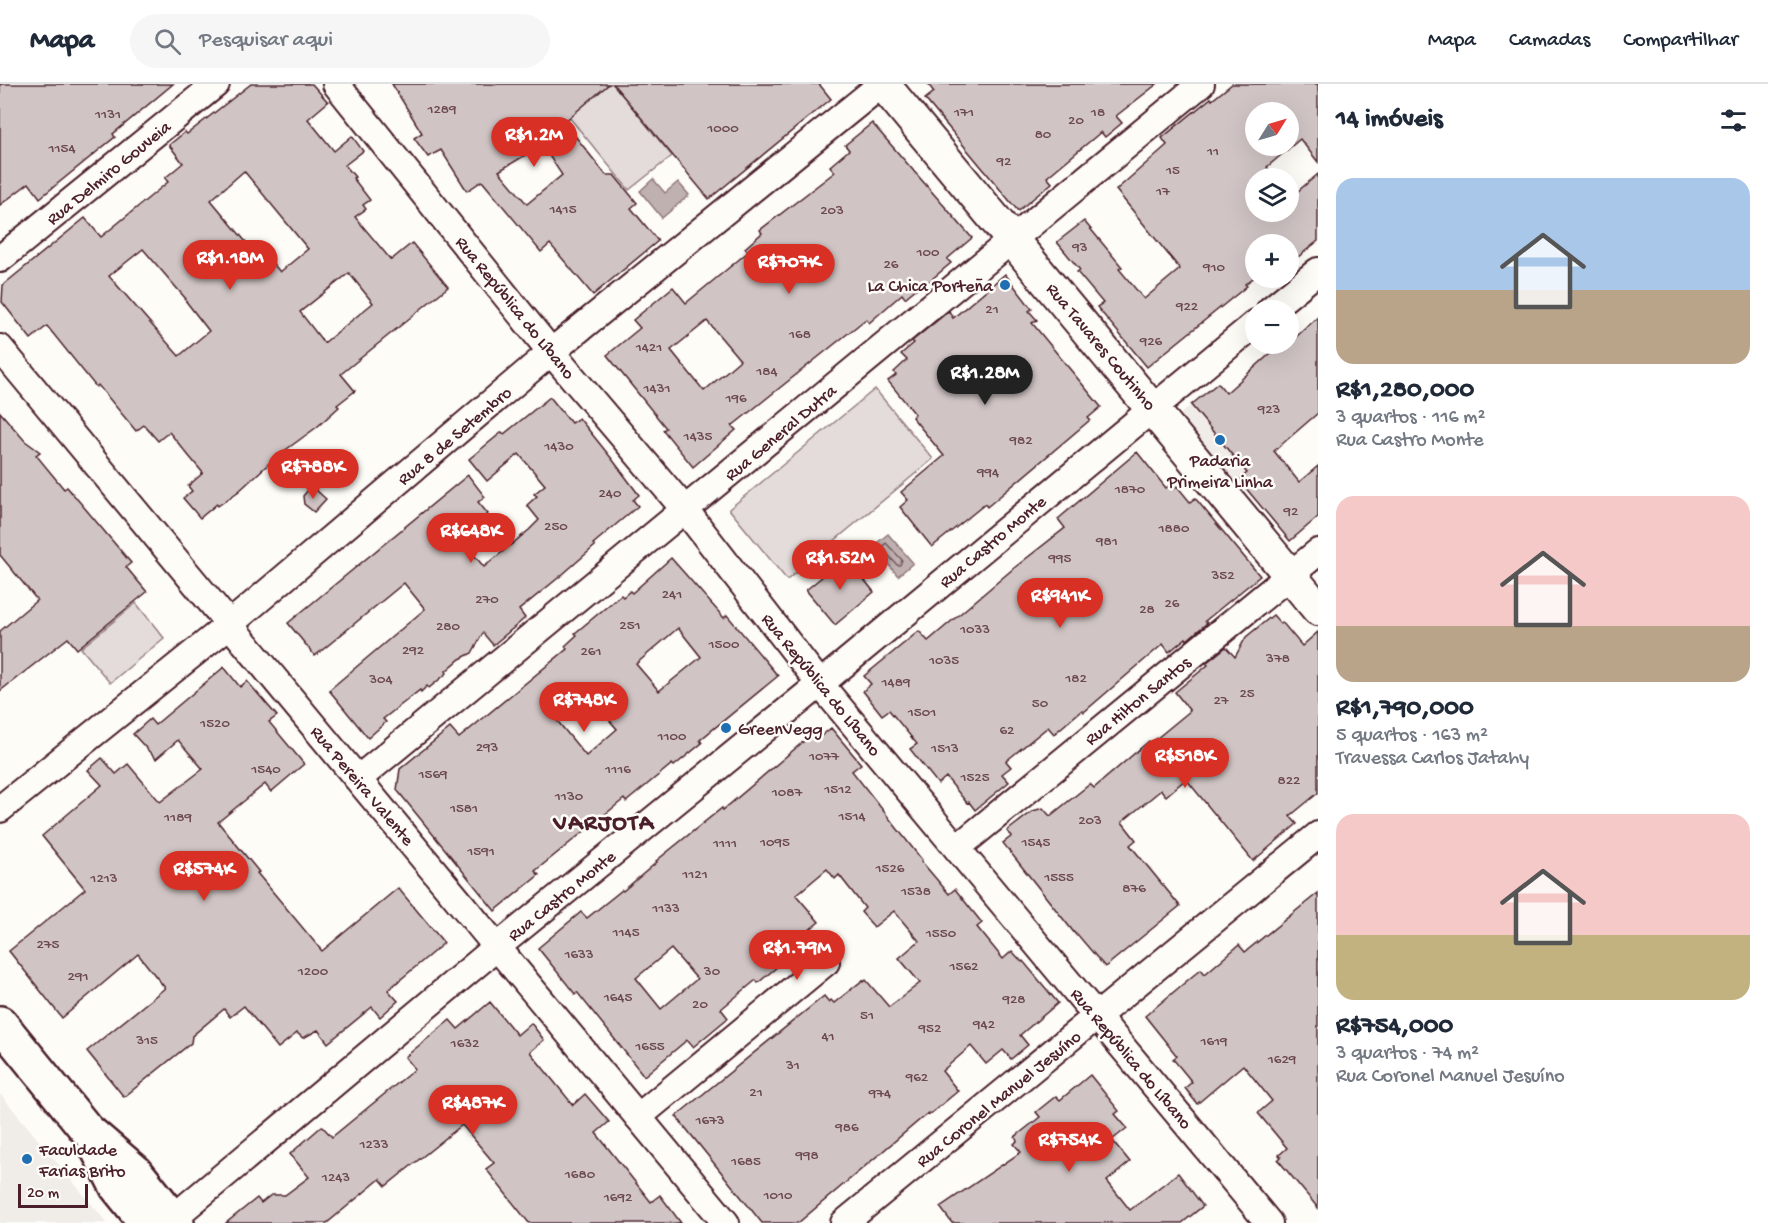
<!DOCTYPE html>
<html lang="pt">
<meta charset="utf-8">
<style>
:root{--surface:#fff;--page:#f6f6f7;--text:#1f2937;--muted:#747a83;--line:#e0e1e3;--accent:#d93025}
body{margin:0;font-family:"Gochi Hand",sans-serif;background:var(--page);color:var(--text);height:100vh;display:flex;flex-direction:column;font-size:22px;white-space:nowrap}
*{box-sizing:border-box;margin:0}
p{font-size:20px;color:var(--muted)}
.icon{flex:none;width:33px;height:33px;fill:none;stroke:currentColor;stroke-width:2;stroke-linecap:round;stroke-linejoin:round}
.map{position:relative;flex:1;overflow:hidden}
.drawer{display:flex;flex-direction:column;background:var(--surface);width:450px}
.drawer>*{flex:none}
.needle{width:39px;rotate:53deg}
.controls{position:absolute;left:1245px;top:18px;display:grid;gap:12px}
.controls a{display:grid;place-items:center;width:54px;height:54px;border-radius:50%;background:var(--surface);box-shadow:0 6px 24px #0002;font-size:30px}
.scale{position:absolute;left:18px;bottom:15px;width:70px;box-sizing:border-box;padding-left:6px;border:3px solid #4a1f2b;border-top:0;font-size:16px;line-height:21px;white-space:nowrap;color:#4a1f2b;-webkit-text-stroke:4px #fdfcf7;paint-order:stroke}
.price{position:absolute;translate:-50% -51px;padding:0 14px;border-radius:21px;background:var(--accent);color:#fff;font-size:20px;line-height:39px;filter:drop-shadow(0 2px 3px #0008)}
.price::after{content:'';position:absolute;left:50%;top:36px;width:18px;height:14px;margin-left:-9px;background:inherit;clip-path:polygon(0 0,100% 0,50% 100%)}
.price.current{background:#222;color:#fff}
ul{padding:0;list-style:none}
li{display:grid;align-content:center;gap:12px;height:318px;padding:0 18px}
li span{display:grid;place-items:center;height:186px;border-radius:18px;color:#555}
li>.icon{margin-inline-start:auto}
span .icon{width:108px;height:108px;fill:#fffc;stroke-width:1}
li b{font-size:26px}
h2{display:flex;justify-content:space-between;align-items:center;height:72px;padding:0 18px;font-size:26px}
header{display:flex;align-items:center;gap:36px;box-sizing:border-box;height:84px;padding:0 30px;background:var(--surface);border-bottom:2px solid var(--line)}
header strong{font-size:28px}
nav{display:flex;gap:33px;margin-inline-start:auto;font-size:21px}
.search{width:420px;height:54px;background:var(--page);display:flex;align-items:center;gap:15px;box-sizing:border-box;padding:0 21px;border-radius:33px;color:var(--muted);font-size:22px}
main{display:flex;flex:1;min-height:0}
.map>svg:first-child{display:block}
</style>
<header>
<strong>Mapa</strong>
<div class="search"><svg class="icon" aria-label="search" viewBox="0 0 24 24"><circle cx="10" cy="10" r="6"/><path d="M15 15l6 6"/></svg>Pesquisar aqui</div>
<nav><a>Mapa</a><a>Camadas</a><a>Compartilhar</a></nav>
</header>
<main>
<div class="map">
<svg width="1318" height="1139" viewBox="0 0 1318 1139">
<rect width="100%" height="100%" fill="#fdfcf7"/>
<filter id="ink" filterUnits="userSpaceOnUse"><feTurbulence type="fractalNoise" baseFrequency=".0167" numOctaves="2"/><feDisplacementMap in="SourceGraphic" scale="12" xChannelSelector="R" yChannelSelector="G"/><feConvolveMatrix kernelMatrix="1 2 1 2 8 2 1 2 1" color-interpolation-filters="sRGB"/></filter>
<g filter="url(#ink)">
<g fill="#f0ece8">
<polygon points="1218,299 1275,367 1235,398 1179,331"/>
<polygon points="0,1010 2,1012 107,1139 0,1139"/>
</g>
<g fill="#e3dcda" stroke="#967e82" stroke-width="1.5">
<polygon points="609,0 613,0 672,72 629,106 569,33"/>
<polygon points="875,305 933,375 787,496 729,425"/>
<polygon points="136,519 164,554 110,599 81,564"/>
</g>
<g fill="#c0b1b1" stroke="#91777b" stroke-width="1.5">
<polygon points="653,95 665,109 678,98 689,111 662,134 640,107"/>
<polygon points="888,450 913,479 898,492 873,462"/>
</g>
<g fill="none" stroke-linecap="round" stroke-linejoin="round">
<polygon stroke="#795961" stroke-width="1.5" points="886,459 902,476 900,481 897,481 883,465 883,462"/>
</g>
<g fill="#d0c5c4" stroke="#4a1f2b" stroke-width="1.5" fill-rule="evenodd">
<polygon points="0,0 173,0 113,50 115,53 40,114 29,99 0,121"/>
<path d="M251,0h61l16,18 -20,17 26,32 18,-15 11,15 -18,14 10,12 -2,1 17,22 -7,5 3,4 -11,8 36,43 21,-17 36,44 -107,87 14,17 -18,14 2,2 -22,20 -41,30 -37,34 -21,15 -1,-2 -17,14 -17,-20 9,-7 -4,-5 15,-13 -34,-41 -11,9 -14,-16 -8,6 -38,-46 -2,2 -49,-61 -16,13 -29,-37 1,-17 82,-67 16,19 67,-55 -3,-4 18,-15 -14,-18 16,-13 2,2zM244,87l64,78 -28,23 -23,-28 -6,4 -40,-48zM143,165l43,50 -1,1 24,31 -30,25 -70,-80zM349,189l24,30 -49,40 -24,-31z"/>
<path d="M392,0h217l-45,38 42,53h8l23,28 -6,5 27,33 -65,54 -43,-51 -9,8 -59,-71 -15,10 -26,-41 -13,7 -14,-19 8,-5zM542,61l20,30 -35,29 -28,-33z"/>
<polygon points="613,0 819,0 831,15 709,115"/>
<polygon points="928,0 1157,0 1116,32 1122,39 1105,53 1101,48 1047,93 1052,99 1018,127 925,15 934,8"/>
<path d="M1232,0h86v78l-18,-23 -33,28 9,11h-20v34h32v-18l3,3 27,-23v67l-20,16 -8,-9 -2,1v-5h-32v32l-11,8 2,2 -100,81 -50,-60 6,-4 -26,-31 3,-2 -23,-28 27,-21 38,46 -3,2 25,30 36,-30 -64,-79 51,-45 -5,-7 49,-40 1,2zM1256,28h32v34h-32z"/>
<path d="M872,39l100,115 -25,21 4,4 -25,21 -2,-2 -19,16 -3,-4 -33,29 -3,-4 -134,107 4,4 -43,37 -30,-37 3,-2 -59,-73 33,-27 -7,-8 40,-33 13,16 62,-51 -3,-4 17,-15 -2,-3 75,-58 -5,-6 19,-16 -4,-5zM707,237l33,39 -36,31 -33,-41z"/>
<polygon points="1005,190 1032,225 1029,227 1037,236 1032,239 1101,323 1088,334 1090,336 987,423 985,420 932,463 900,423 908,416 901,408 944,372 912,333 915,330 888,297 896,291 894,288 907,276 901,270 914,259 912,257 949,227 953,234"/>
<polygon points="1318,233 1318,329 1274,367 1299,398 1318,382 1318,433 1290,457 1239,396 1247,389 1191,321 1218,299 1226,309 1281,260 1288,260"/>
<polygon points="550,313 571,339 579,334 612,375 639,411 633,416 638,422 593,460 595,462 563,490 519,526 525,534 517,541 493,561 483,549 472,569 460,575 446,587 447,589 429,604 427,602 421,608 420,606 383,635 386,638 368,654 329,606 425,525 404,499 315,572 288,539 468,391 485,413 478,418 488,430 460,454 484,483 529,446 539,436 527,421 537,412 534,410 545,401 519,370 487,397 469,375 502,348 504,350"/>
<polygon points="0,328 25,357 40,368 36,371 64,405 67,403 131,479 126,483 147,508 77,565 68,554 0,607 0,547 37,516 0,471"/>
<polygon points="1137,368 1166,404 1170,401 1174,405 1177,402 1190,418 1195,414 1260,492 1205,537 1207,539 1187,556 1186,554 1169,568 1163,560 1084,628 1082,626 1054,650 1048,643 1006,677 1011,683 1002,690 1009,698 975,726 969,718 967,719 946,693 938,700 910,665 917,660 889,626 882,631 863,607 871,600 864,592 919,547 928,557 1014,484 1065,444 1058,435"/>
<polygon points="308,406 316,406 326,415 314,428 304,420 303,412"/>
<polygon points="846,473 874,508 835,541 806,506"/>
<path d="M671,474l53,60 3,-3 51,61 -78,64 2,3 -28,23 -2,-2 -46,38 -2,-3 -89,72 4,4 -44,36 -98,-121 3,-21 50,-41 9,10 108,-89 -2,-3 12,-11 -2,-2 46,-38 2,2 7,-6 2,2zM678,544l23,29 -42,34 -23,-27zM585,608l32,37 -31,27 -31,-38z"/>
<polygon points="1273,531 1281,540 1282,538 1302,562 1318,548 1318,709 1290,732 1297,740 1253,777 1186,695 1166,712 1161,706 1122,738 1136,756 1130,761 1180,822 1105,883 1077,850 1076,851 1003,759 1012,752 1007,747 1033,727 1043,724 1050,732 1090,700 1094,704 1149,657 1151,659 1190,627 1175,608 1208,581 1206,579 1226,563 1235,573 1246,553"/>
<polygon points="224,583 240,603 247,597 277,632 269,638 304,680 271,708 265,700 218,738 259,788 257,789 322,867 398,804 444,859 388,906 398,917 380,933 372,923 328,959 318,946 303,954 297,949 278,964 244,922 230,933 224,925 192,952 191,959 124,1013 87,967 165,904 138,870 62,934 9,867 85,805 42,752 102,701 88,686 102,674 116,690 128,680 160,718 203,685 178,656 156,675 133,650 150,635 155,641"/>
<path d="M831,644l30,36 -9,7 70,89 -1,1 28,33 6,-5 27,34 -5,4 26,32 9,-8 10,11 1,-1 35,42 -38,32 8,10 -17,14 -8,-9 -17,14 -15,-18 -29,25 16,20 -29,24 -1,-2 -130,110h-36l-86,-107 148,-120 5,6 2,-2 3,3 29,-23 1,2 2,-2 23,27 31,-24 -21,-25 20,-17 -25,-30 -20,16 -13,-15 4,-4 -26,-33 -4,4 -8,-10 -31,26 23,27 -35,28 6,6 -32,27 -2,-3 -35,29 7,9 -35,29 -6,-7 -43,36 -67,-84 -2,2 -37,-46 43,-36 6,6 35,-28 1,1 34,-29 -1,-1 66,-53 1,2 94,-80 4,6zM671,865l26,30 -36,30 -25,-31z"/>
<polygon points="1318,809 1318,1124 1278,1076 1281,1073 1279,1071 1287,1064 1258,1029 1272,1017 1243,981 1197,1020 1185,1004 1192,998 1173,975 1177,972 1145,932 1201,885 1205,890 1239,861 1245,868"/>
<polygon points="490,918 517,951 531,939 544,956 530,968 573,1021 585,1010 609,1038 596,1049 651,1118 660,1111 681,1139 529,1139 486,1085 494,1079 462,1041 386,1102 380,1095 327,1139 226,1139 257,1114 261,1119 271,1111 285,1111 309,1093 290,1070 322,1042 332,1053 415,985 405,973 450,936 458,945"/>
<polygon points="1090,991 1119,1027 1115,1030 1127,1044 1112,1056 1130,1078 1107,1097 1130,1126 1178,1089 1203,1122 1182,1139 952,1139 940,1123 1021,1068 1014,1060 1017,1057 1015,1053 1040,1033 1036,1028 1056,1012 1060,1016"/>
</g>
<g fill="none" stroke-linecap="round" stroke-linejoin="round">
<defs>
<g id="minor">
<polyline points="336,0 551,268 686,427 820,600 1269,1139"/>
<polyline points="0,175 216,0"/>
<polyline points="1270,226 1318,187"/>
<polyline points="0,264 726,1139"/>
<polyline points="358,695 1201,0"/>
<polyline points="0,725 230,540 551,268 882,0"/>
<polyline points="957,764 1318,468"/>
<polyline points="638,1033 826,878"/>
<polyline points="173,1134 497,863 820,600 1256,239"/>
<polyline points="844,1139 1318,751"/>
</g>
<polyline id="tertiary" points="883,0 1318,525"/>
<g id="primary">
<polyline points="0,939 87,1046 136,1088 177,1139"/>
<polyline points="95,1060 117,1103 146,1139"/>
</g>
</defs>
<use href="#minor" stroke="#4a1f2b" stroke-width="30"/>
<use href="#tertiary" stroke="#4a1f2b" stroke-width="36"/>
<use href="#primary" stroke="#4a1f2b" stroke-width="38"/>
<use href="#minor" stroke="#fdfcf7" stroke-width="26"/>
<use href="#tertiary" stroke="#fdfcf7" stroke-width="32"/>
<use href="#primary" stroke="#fdfcf7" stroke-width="33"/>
</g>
</g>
<g fill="#1f6fb2" stroke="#fdfcf7" stroke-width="2">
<circle cx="1005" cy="201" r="6"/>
<circle cx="1220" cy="356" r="6"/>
<circle cx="726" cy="644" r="6"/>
<circle cx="27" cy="1075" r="6"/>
</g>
<g text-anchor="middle" stroke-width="5" stroke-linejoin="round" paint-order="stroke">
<g font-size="15" fill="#6c4851">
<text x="442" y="29">1289</text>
<text x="964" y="32">171</text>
<text x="1098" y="32">18</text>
<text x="108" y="34">1131</text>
<text x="1076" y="40">20</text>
<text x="723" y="48">1000</text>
<text x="1043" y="54">80</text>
<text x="62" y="68">1154</text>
<text x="1213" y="71">11</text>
<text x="1004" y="81">92</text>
<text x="1173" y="90">15</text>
<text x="1163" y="111">17</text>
<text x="563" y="129">1415</text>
<text x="832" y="130">203</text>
<text x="1080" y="167">93</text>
<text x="928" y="172">100</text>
<text x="891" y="184">26</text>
<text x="1214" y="187">910</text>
<text x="1187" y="226">922</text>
<text x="992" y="229">21</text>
<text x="800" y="254">168</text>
<text x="1151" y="261">926</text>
<text x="649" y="267">1421</text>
<text x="767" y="291">184</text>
<text x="657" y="308">1431</text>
<text x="736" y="318">196</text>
<text x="1269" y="329">923</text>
<text x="698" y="356">1435</text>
<text x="1021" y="360">982</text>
<text x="559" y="366">1430</text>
<text x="988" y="392">994</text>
<text x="1130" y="409">1870</text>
<text x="610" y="413">240</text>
<text x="1291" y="431">92</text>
<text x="556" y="446">250</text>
<text x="1174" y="448">1880</text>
<text x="1107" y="461">981</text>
<text x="1060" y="478">995</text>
<text x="1223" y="495">352</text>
<text x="672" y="514">241</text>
<text x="487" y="519">270</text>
<text x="1172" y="523">26</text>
<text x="1147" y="529">28</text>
<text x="630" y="545">251</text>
<text x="448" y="546">280</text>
<text x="975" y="549">1033</text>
<text x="724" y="564">1500</text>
<text x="413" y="570">292</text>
<text x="591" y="571">261</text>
<text x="1278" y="578">378</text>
<text x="944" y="580">1035</text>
<text x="1076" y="598">182</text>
<text x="381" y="599">304</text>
<text x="896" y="602">1489</text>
<text x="1247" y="613">25</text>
<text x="1221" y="620">27</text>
<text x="1040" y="623">50</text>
<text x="922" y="632">1501</text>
<text x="215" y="643">1520</text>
<text x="1007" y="650">62</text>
<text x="672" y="656">1100</text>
<text x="487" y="667">293</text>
<text x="945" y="668">1513</text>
<text x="824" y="676">1077</text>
<text x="266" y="689">1540</text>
<text x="618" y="689">1116</text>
<text x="433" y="694">1569</text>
<text x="975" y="697">1525</text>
<text x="1289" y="700">822</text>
<text x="838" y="709">1512</text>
<text x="787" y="712">1087</text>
<text x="569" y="716">1130</text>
<text x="464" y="728">1581</text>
<text x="852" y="736">1514</text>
<text x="178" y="737">1189</text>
<text x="1090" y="740">203</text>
<text x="775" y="762">1095</text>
<text x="1036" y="762">1545</text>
<text x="725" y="763">1111</text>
<text x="481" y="771">1591</text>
<text x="890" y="788">1526</text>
<text x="695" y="794">1121</text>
<text x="1059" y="797">1555</text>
<text x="104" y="798">1213</text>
<text x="1134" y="808">876</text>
<text x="916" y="811">1538</text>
<text x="666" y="828">1133</text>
<text x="626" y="852">1145</text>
<text x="941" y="853">1550</text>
<text x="48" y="864">275</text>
<text x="579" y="874">1633</text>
<text x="964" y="886">1562</text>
<text x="313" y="891">1200</text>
<text x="712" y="891">30</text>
<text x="78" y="896">291</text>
<text x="618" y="917">1645</text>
<text x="1014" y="919">928</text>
<text x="700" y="924">20</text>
<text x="867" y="935">51</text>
<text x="984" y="944">942</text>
<text x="930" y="948">952</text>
<text x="828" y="956">41</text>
<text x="147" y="960">315</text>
<text x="1214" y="961">1619</text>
<text x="465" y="963">1632</text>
<text x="650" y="966">1655</text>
<text x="1282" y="979">1629</text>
<text x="793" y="985">31</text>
<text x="917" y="997">962</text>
<text x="756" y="1012">21</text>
<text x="880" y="1013">974</text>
<text x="710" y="1040">1673</text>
<text x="847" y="1047">986</text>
<text x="374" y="1064">1233</text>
<text x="807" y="1075">998</text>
<text x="746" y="1081">1685</text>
<text x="580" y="1094">1680</text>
<text x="336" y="1097">1243</text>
<text x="778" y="1115">1010</text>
<text x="618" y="1117">1692</text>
</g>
<g font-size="18" fill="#4a1f2b" stroke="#fdfcf7">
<text transform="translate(108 88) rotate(-39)" y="6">Rua Delmiro Gouveia</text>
<text transform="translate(516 223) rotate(51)" y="6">Rua República do Líbano</text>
<text transform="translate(1102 262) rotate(50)" y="6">Rua Tavares Coutinho</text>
<text transform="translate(780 348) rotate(-40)" y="6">Rua General Dutra</text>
<text transform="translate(454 351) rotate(-40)" y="6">Rua 8 de Setembro</text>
<text transform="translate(992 457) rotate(-40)" y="6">Rua Castro Monte</text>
<text transform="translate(822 600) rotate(51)" y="6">Rua República do Líbano</text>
<text transform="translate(1137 616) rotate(-39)" y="6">Rua Hilton Santos</text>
<text transform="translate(363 701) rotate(50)" y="6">Rua Pereira Valente</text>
<text transform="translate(561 811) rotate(-39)" y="6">Rua Castro Monte</text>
<text transform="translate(1132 974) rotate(50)" y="6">Rua República do Líbano</text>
<text transform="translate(998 1014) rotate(-39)" y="6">Rua Coronel Manuel Jesuíno</text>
</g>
<g font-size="18" fill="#4a1f2b" stroke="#fdfcf7" text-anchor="start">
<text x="993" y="207" text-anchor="end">La Chica Porteña</text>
<text x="1220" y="382" text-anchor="middle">Padaria<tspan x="1220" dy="21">Primeira Linha</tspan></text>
<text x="738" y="650">GreenVegg</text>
<text x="39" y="1071">Faculdade<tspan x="39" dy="21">Farias Brito</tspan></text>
</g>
<g font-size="24" font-weight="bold" letter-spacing="1.5" fill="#4a1f2b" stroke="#fdfcf7">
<text x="604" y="745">VARJOTA</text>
</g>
</g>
</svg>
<div class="controls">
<a><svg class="needle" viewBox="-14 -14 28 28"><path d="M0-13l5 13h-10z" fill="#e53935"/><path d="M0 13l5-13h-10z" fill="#747a83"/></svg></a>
<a><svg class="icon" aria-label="layers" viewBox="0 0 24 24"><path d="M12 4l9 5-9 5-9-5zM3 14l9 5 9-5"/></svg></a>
<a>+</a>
<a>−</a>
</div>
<div class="scale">20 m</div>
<b class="price" style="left:534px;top:84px">R$1.2M</b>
<b class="price" style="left:230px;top:207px">R$1.18M</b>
<b class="price" style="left:789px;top:211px">R$707K</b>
<b class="price current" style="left:985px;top:322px">R$1.28M</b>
<b class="price" style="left:313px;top:416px">R$788K</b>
<b class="price" style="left:471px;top:480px">R$648K</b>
<b class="price" style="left:840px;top:507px">R$1.52M</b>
<b class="price" style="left:1060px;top:545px">R$941K</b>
<b class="price" style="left:584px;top:649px">R$748K</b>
<b class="price" style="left:1185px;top:705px">R$518K</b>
<b class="price" style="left:204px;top:818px">R$574K</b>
<b class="price" style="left:797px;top:897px">R$1.79M</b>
<b class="price" style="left:473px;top:1052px">R$487K</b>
<b class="price" style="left:1069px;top:1089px">R$754K</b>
</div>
<section class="drawer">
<h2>14 imóveis<svg class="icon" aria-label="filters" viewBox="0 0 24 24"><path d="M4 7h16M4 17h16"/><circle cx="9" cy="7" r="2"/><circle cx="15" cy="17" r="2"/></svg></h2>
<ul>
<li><span style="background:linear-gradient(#a9c7e8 60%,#b9a48a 0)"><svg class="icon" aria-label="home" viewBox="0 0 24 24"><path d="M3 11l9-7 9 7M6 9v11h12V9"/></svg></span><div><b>R$1,280,000</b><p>3 quartos · 116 m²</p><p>Rua Castro Monte</p></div></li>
<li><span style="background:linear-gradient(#f6c9c9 70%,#b9a48a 0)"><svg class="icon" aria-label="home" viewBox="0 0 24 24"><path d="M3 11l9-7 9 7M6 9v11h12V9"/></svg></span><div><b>R$1,790,000</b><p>5 quartos · 163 m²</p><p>Travessa Carlos Jatahy</p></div></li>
<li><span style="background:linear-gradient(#f6c9c9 65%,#c2b280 0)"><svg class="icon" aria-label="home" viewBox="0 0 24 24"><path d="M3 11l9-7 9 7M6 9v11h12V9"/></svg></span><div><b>R$754,000</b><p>3 quartos · 74 m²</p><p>Rua Coronel Manuel Jesuíno</p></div></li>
</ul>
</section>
</main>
